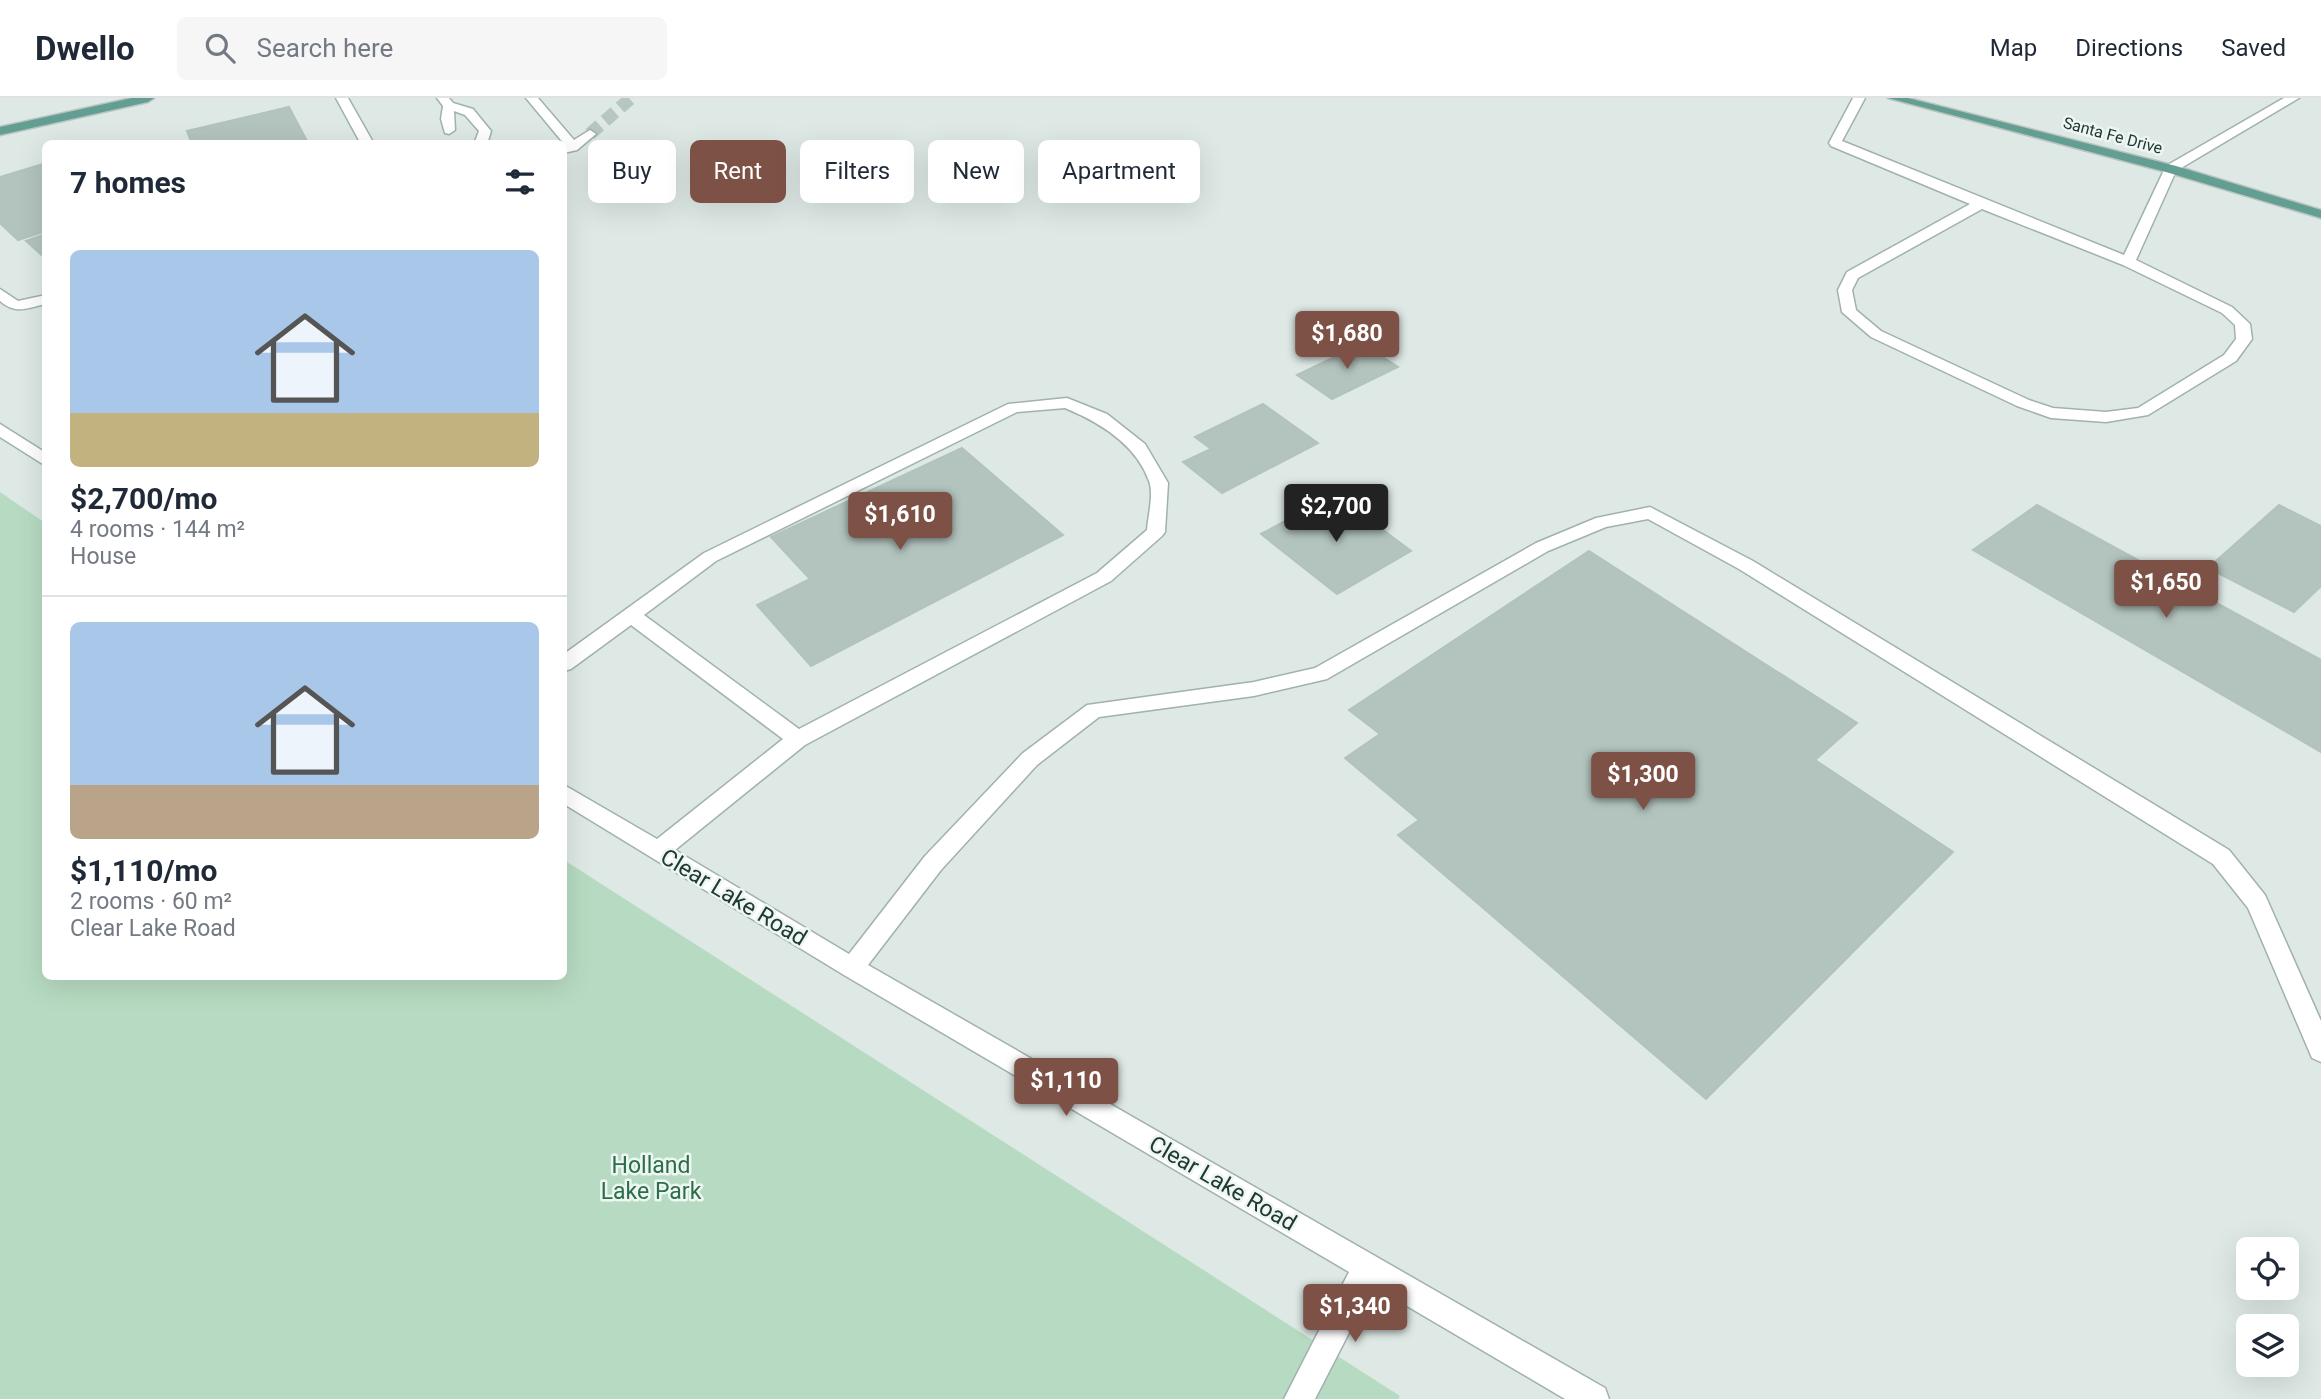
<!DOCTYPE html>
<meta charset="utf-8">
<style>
:root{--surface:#fff;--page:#f6f6f7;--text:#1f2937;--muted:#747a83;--line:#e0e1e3;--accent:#7d5145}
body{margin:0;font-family:Roboto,sans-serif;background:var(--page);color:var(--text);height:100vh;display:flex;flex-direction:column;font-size:26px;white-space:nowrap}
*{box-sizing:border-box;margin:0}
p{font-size:23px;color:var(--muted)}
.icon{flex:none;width:38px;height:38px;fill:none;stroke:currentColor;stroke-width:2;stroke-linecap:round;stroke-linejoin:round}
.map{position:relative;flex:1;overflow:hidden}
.panel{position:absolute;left:42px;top:42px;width:525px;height:840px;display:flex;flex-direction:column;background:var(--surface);border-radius:10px;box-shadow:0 7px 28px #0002}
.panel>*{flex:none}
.banner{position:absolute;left:588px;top:42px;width:665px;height:63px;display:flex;gap:14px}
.controls{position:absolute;left:2236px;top:1139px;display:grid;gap:14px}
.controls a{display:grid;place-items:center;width:63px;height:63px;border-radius:10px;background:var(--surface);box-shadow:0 7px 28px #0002;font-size:35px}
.price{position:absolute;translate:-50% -60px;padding:0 16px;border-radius:7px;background:var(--accent);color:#fff;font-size:23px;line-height:46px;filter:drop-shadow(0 2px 4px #0008)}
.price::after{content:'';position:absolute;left:50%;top:42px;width:21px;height:16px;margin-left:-10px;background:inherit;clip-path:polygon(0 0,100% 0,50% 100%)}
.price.current{background:#222;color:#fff}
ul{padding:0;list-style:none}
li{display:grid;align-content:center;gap:14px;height:371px;padding:0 28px}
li+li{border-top:2px solid var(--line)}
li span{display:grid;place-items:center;height:217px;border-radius:10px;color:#555}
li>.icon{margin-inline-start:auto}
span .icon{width:126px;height:126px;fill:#fffc;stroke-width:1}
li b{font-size:30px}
h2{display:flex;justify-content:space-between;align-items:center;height:84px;padding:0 28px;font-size:30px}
.chip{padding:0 24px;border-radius:10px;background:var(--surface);box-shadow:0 7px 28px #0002;font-size:24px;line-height:63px}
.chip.current{background:var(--accent);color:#fff}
header{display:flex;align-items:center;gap:42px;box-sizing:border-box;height:98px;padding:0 35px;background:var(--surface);border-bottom:2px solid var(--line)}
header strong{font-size:33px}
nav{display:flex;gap:38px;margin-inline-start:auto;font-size:24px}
.search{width:490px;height:63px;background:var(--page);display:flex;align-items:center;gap:18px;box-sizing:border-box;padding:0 24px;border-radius:10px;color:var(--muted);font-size:26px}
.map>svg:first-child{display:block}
</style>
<header>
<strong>Dwello</strong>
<div class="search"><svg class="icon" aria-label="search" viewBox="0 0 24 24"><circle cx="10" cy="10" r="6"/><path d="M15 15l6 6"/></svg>Search here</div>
<nav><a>Map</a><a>Directions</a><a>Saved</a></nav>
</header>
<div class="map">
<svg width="2321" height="1301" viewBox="0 0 2321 1301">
<rect width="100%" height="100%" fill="#dee9e5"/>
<polygon fill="#b7dbc2" points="0,394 45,425 46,878 564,878 564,762 1400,1298 1398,1301 0,1301"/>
<g fill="#b3c4be" stroke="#b1c3bc" stroke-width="2">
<polygon points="289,9 308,45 192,46 187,33"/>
<polygon points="46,65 46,133 18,142 0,125 0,79"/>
<polygon points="46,136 46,161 26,143"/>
<polygon points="1362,246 1398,269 1332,301 1297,277"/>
<polygon points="1263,306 1318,345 1222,395 1183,364 1211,351 1195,339"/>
<polygon points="962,350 1063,437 811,568 757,507 810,481 771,439"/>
<polygon points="1335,396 1411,453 1337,496 1261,436"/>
<polygon points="2037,407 2321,562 2321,654 1973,452"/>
<polygon points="2279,407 2321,428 2321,488 2294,514 2208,470"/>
<polygon points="1589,453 1857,625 1815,662 1953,754 1706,1001 1398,737 1419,722 1345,660 1380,636 1349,612"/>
</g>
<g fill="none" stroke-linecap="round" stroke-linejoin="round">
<polyline stroke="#b8c6c1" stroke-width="13" stroke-dasharray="13 7" stroke-linecap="butt" points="590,36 631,0"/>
<defs>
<g id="minor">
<polygon points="336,0 348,0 374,46 361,46"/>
<polygon points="437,0 449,0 453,5 473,11 491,33 487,46 474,46 479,33 465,17 454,13 455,32 449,36 445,35 441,21 443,8"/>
<polygon points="526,0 538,0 574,42 590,32 596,36 577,52 564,55 565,47"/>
<path d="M1853,0h12l-23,43 282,114 42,-89 118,-68h15l-123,73 -40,89 96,47 18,17 2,15 -16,22 -88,54 -42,7 -55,-4 -34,-12 -146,-69 -29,-25 -4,-22 9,-18 123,-68 -139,-58 -2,-3zM1982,111l141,56 99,48 13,12 1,14 -12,16 -86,53 -32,4 -53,-4 -24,-8 -148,-69 -25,-21 -4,-20 6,-12z"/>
<path d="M0,191l18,12 28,-6v9c-20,4 -29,11 -46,-3z"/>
<path d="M1067,300l40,16 38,30 23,39 -3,49 -3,4 -51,45 -306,164 -130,105 174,104 76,-98 98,-103 64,-48 167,-23 61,-14 221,-125 60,-25 54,-11 103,54 476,289 36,45 56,126v41l-9,-4 -64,-150 -35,-44 -474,-295 -91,-50 -42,8 -58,24 -221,128 -73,17 -155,21 -62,48 -96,105 -73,95 737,423 4,11h-44l-192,-113 -58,113h-31l65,-127 -505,-297 -280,-171v-19l93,54 126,-100 -152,-114 -60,44 -7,2v-17l140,-101 304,-149zM1065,310c34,14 71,36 84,73 5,13 -1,35 -2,49l-50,43 -298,156 -155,-114 72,-54 301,-149z"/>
<polygon points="0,326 46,355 46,368 0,339"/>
</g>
<g id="major">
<polygon points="132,0 154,0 148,4 0,37 0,29"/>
<polygon points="1888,0 1908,0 2176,68 2321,112 2321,120 2166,74"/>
</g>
</defs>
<use href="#minor" stroke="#a1b1ac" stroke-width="3"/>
<use href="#major" stroke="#bcc4c2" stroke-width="3"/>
<use href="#minor" fill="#fff" fill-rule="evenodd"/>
<use href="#major" fill="#639e92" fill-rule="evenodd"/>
</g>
<g text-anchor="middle" stroke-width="5" stroke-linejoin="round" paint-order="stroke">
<g font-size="16" fill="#203933" stroke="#eef6f2">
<text transform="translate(2113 37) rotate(15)" y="6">Santa Fe Drive</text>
</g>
<g font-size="23" fill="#203933" stroke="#eef6f2">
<text transform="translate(734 799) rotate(31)" y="8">Clear Lake Road</text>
<text transform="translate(1223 1085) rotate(30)" y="8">Clear Lake Road</text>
</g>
<g font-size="23" fill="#2b6e48" stroke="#eef6f2">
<text x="651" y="1075">Holland<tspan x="651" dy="26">Lake Park</tspan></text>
</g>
</g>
</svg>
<div class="controls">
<a><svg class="icon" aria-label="locate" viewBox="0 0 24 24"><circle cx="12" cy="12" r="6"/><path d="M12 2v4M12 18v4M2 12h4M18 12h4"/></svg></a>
<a><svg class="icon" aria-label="layers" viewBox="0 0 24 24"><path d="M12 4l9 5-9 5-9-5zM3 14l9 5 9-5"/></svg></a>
</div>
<b class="price" style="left:1347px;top:273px">$1,680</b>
<b class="price current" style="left:1336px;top:446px">$2,700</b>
<b class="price" style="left:900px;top:454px">$1,610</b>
<b class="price" style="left:2166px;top:522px">$1,650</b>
<b class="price" style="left:1643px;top:714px">$1,300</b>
<b class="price" style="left:1066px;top:1020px">$1,110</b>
<b class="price" style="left:1355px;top:1246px">$1,340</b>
<div class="banner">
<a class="chip">Buy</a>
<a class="chip current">Rent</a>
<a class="chip">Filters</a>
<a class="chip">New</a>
<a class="chip">Apartment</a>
</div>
<section class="panel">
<h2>7 homes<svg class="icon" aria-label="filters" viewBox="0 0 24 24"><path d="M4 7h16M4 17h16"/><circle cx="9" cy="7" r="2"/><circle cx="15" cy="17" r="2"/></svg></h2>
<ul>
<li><span style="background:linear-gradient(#a9c7e8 75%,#c2b280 0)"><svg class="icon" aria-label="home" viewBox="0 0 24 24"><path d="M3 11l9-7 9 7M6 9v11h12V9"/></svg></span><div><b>$2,700/mo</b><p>4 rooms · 144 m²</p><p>House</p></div></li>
<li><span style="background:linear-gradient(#a9c7e8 75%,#b9a48a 0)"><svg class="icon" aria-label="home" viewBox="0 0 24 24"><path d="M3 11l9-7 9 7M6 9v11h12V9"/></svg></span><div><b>$1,110/mo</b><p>2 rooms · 60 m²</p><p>Clear Lake Road</p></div></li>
</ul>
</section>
</div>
